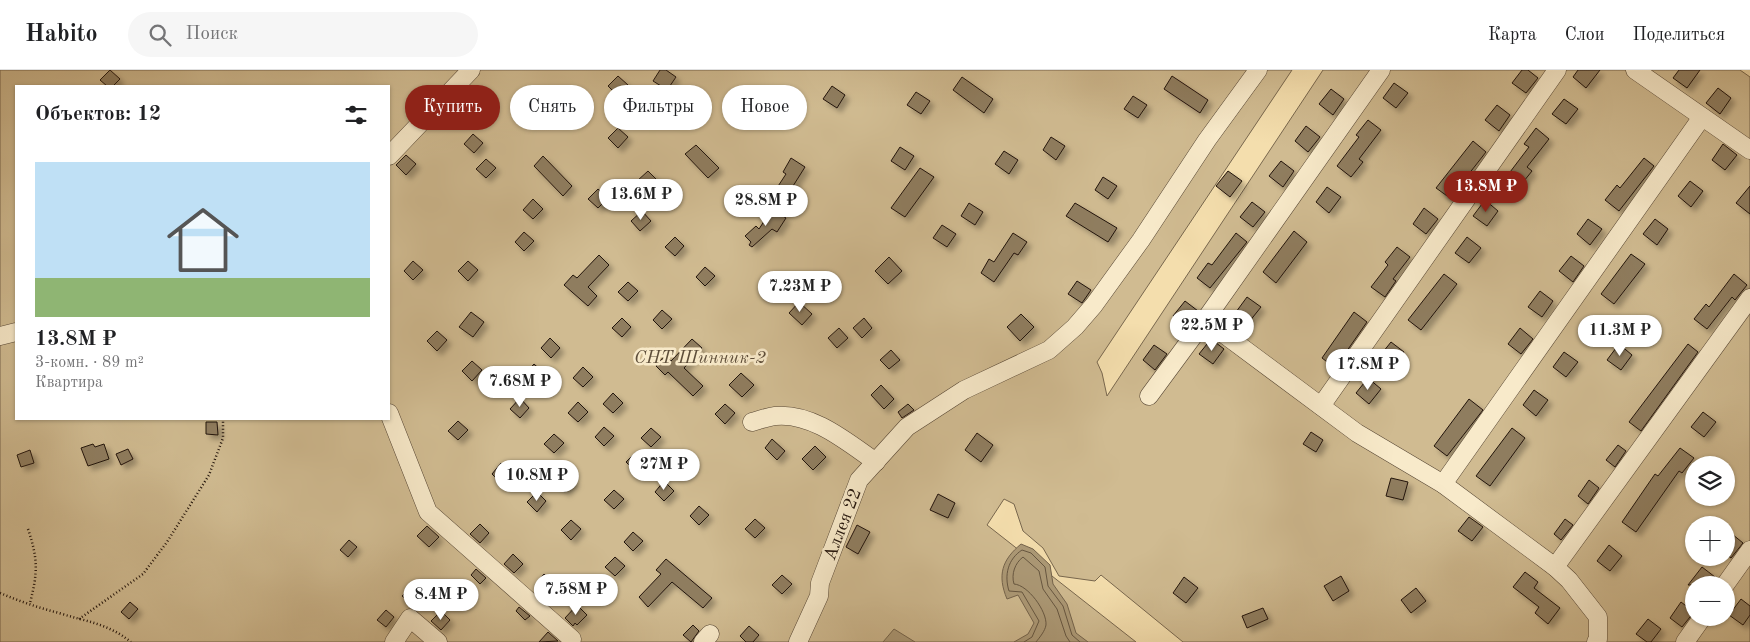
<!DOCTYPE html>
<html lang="ru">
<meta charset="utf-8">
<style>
:root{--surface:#fff;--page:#f6f6f6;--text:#202124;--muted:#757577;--line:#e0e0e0;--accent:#8f2418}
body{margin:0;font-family:"Old Standard TT",serif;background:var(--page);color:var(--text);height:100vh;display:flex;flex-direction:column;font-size:19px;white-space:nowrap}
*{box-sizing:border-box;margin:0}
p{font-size:16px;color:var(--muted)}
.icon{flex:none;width:28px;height:28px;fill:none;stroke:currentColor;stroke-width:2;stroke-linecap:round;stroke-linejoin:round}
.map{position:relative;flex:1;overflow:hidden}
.panel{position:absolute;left:15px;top:15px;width:375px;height:335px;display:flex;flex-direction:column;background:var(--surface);border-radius:0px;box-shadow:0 1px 4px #0004}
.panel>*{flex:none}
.top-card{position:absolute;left:405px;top:15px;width:475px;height:45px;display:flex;gap:10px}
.controls{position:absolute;left:1685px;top:386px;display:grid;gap:10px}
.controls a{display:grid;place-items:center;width:50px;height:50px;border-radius:50%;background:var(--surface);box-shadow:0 1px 4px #0004;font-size:25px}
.price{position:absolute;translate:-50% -42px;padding:0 11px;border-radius:18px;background:#fff;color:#222;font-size:16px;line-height:32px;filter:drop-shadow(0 1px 2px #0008)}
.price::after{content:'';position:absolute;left:50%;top:30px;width:15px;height:11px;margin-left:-8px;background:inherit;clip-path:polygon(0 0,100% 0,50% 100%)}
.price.selected{background:var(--accent);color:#fff}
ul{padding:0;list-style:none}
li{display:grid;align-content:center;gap:10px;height:265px;padding:0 20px}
li span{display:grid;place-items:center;height:155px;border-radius:0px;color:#555}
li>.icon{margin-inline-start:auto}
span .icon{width:90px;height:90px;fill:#fffc;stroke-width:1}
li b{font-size:21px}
h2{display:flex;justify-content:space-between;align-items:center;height:60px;padding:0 20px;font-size:21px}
.tag{padding:0 18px;border-radius:22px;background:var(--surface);box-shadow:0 1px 4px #0004;font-size:18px;line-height:45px}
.tag.selected{background:var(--accent);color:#fff}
header{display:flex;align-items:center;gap:30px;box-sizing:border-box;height:70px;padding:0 25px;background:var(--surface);border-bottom:1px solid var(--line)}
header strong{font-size:24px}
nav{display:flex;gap:28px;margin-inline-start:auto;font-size:18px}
.search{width:350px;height:45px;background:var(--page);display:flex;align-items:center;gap:12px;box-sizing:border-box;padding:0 18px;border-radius:28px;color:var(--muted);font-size:19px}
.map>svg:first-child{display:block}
</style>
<header>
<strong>Habito</strong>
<div class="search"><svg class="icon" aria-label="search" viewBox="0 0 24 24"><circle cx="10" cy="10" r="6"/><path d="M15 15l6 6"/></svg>Поиск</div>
<nav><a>Карта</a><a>Слои</a><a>Поделиться</a></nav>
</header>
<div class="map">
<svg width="1750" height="572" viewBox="0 0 1750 572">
<defs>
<filter id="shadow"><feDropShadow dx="4.5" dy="4.5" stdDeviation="2.5" flood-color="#0004"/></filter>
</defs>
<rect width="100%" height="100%" fill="#f4dead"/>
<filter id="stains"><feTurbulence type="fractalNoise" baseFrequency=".004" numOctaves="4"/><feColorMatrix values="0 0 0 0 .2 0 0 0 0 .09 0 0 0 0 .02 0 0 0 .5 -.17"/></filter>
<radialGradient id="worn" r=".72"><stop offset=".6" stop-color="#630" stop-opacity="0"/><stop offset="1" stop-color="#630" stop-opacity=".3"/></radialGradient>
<path fill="#d0bb91" stroke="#78674e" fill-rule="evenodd" d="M0,0h1292l-195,292 5,11 5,23 216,-326h417l10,7v565h-567l-82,-67 -6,6 -36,-5 -16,-28 -20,-17 -9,-27 -10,-5 -17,26 149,117h-1136zM16,16h373v333h-373zM1694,395h32v33h-32zM1694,455h32v33h-32zM1694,515h32v33h-32z"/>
<g fill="#ac9976" stroke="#74634b">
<path d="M1021,474l12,5 17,16 3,19 14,20 9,29 12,9h-74l14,-8 6,-11 -16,-28 -11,4c-10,-24 -5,-39 14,-55z"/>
<polygon points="894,559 915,572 883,572"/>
</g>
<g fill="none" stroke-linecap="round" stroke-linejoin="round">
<g stroke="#665640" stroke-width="1">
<path d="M1024,572l8,-5 7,-16 -17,-29 -13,-1c-5,-16 -1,-32 13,-41l9,3 14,14 3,19 15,20 9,29 8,7"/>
<path d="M1036,572c4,-5 9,-11 10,-17 1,-14 -18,-40 -32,-41 -3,-10 1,-21 9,-27l16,14 4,18 14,20 9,27 4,6"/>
</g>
</g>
<g fill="#8f7d5f" stroke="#21130b" filter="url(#shadow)">
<polygon points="110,0 120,9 113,16 107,16 100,10"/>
<polygon points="660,0 666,0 676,7 657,35 659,37 649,47 639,38 661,16 653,11"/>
<polygon points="1522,0 1528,0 1538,8 1526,23 1512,13"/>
<polygon points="1578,0 1600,0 1586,18 1573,7"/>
<polygon points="1679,0 1700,0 1687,18 1673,8"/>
<polygon points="618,6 628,15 618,26 608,16"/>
<polygon points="1172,6 1208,30 1200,43 1164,19"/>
<polygon points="962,7 993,29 984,43 953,20"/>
<polygon points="1394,13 1408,23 1396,38 1383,28"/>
<polygon points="832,16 845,25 837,38 823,29"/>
<polygon points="1718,18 1731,28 1720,44 1706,33"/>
<polygon points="1331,19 1344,29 1333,45 1319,34"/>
<polygon points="465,21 474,30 464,40 455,32"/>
<polygon points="916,22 930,31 921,44 907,35"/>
<polygon points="1133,26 1147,35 1138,48 1124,39"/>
<polygon points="1564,29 1578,39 1566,54 1552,44"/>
<polygon points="560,33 570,42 560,52 551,43"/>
<polygon points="1497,35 1510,45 1499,61 1485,50"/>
<polygon points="1368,50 1381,60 1359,89 1363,92 1351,107 1337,96 1359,67 1356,65"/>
<polygon points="1306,56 1320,67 1308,82 1295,71"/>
<polygon points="618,58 628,67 618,78 608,68"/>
<polygon points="1536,58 1549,69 1527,97 1532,101 1520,116 1507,106 1529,77 1524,74"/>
<polygon points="473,64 483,73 474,83 464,74"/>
<polygon points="1051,67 1065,76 1056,90 1043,80"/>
<polygon points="1473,71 1486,82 1450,128 1436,118"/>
<polygon points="1723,74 1737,85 1725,100 1712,90"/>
<polygon points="696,75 719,98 708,108 685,84"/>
<polygon points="900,77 914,86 905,100 891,91"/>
<polygon points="1004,81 1018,90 1009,104 995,94"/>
<polygon points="406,85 416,94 406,105 396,95"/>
<polygon points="543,86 572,116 563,126 534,96"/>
<polygon points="791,88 805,97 788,124 791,126 783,140 769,130 786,104 783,102"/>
<polygon points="1644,88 1654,96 1619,141 1605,130 1617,115 1620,118"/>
<polygon points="486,89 496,98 486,108 476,99"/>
<polygon points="1281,91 1294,101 1283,117 1269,106"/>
<polygon points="920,98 934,107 905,147 891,138"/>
<polygon points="648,101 657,110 646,120 637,111"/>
<polygon points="1228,101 1242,111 1230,127 1216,116"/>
<polygon points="1103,107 1117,116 1108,129 1095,120"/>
<polygon points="1690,111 1703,121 1691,137 1678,126"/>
<polygon points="1750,116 1750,144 1736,133"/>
<polygon points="1327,117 1341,127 1329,143 1316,132"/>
<polygon points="598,119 608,128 598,138 588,129"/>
<polygon points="533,129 543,139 533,149 523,140"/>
<polygon points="1485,130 1498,141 1487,156 1473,146"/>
<polygon points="1252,132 1265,142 1253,157 1240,147"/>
<polygon points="969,133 983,142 975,155 961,146"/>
<polygon points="1075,133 1117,158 1108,172 1066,146"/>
<polygon points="1424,138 1438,149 1426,164 1413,154"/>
<polygon points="772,139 786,148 777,162 772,159 752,177 749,175 751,172 745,166 756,156 759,159"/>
<polygon points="642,141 651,151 640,161 631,151"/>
<polygon points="1588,149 1602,159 1590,175 1577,164"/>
<polygon points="1655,149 1668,159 1657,175 1643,164"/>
<polygon points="942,155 956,164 947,177 933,168"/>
<polygon points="1294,161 1307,172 1276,213 1263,202"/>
<polygon points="524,162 534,171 524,181 515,172"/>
<polygon points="1013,163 1027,172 1018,185 1014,183 994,212 981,203 989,189 994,192"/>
<polygon points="1236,163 1247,172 1210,218 1197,208 1208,193 1212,195"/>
<polygon points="675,167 684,176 675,186 665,177"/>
<polygon points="1467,167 1481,178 1469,193 1455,183"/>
<polygon points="1397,177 1410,187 1393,209 1396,211 1385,227 1371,217 1388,195 1385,192"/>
<polygon points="1631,184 1645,194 1614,234 1601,224"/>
<polygon points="599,185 609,195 588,217 597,226 588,236 564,215 573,205 577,208"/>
<polygon points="1571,186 1584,196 1573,212 1559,201"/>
<polygon points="889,187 902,201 888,214 875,201"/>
<polygon points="413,191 423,200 413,210 404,201"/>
<polygon points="468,191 478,200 468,211 458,201"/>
<polygon points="705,197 715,206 705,216 696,207"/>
<polygon points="1444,204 1457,214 1421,260 1408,250"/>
<polygon points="1734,204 1747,215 1735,230 1732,227 1707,259 1694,249 1706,234 1709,237"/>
<polygon points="1077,211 1091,220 1082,233 1068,224"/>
<polygon points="628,212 638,221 628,231 618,222"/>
<polygon points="1540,221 1553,231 1542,247 1528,237"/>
<polygon points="1247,227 1261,237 1249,252 1236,242"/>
<polygon points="1185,231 1198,241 1187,257 1173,246"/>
<polygon points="799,232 812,244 802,255 789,243"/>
<polygon points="662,240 672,249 662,259 653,250"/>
<polygon points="471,242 484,252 473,267 459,257"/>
<polygon points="1354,242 1367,252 1335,298 1322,288"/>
<polygon points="1021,244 1034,257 1020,271 1007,257"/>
<polygon points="622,248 631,257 622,267 612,258"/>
<polygon points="864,248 872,258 862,268 853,258"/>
<polygon points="839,258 848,268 837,278 828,268"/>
<polygon points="1520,258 1533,269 1521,284 1508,274"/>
<polygon points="437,261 447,270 437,281 427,271"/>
<polygon points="550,268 560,278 551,288 541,278"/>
<polygon points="692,269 702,278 684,298 703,316 693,326 668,302 665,305 656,296 665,285 671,291"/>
<polygon points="1211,269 1224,279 1213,294 1199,284"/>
<polygon points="1391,272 1404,282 1393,298 1379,287"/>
<polygon points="1619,274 1632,285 1621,300 1607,290"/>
<polygon points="1688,274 1698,282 1641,361 1629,352"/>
<polygon points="1154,275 1167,284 1155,300 1143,290"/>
<polygon points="891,280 900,290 889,299 880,290"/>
<polygon points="1564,282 1578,292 1566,307 1553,297"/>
<polygon points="472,291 482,300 472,311 462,301"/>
<polygon points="534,294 544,303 534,314 525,304"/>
<polygon points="583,297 593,307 583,317 573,308"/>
<polygon points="741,303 754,315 742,327 729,315"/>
<polygon points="1368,308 1381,319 1369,334 1356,323"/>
<polygon points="881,315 894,329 884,339 871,325"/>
<polygon points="1534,320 1548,330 1536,346 1523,335"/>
<polygon points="613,323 623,333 613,343 603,334"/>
<polygon points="520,328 529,338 520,348 510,339"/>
<polygon points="1469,329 1483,340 1447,386 1434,376"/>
<polygon points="578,332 588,342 578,352 568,343"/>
<polygon points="725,334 735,343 725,354 715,344"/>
<polygon points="908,334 914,340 902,348 898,342"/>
<polygon points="1703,342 1716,352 1704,367 1691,357"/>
<polygon points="458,351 468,360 458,370 448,361"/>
<polygon points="206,352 217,352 218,365 206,364"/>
<polygon points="604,357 614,366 604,376 595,367"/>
<polygon points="651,358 661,367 651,377 641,368"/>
<polygon points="1512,358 1525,368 1490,416 1476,406"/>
<polygon points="1311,362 1323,370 1316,382 1303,374"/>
<polygon points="977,363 993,375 981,392 965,380"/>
<polygon points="554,364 564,373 554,383 544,374"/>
<polygon points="772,369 785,381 777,390 765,378"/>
<polygon points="93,374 95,377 104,374 109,389 88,396 81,378"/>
<polygon points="1618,375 1626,381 1615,397 1606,390"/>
<polygon points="815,376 826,387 813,400 802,389"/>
<polygon points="1680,378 1694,388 1682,403 1679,401 1636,462 1622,452 1655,404 1658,406"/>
<polygon points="128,379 133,389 121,395 116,384"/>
<polygon points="30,380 34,393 21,397 17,385"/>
<polygon points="636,382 645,391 636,402 626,392"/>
<polygon points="682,383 692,392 682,402 673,393"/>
<polygon points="501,393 511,403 501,413 492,404"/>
<polygon points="565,403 575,412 565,422 555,413"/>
<polygon points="1391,408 1408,412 1403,430 1386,426"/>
<polygon points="1589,410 1599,418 1588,434 1578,426"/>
<polygon points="664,411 674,421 664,431 655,422"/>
<polygon points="614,420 624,429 614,439 604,430"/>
<polygon points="537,422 546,431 537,442 527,432"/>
<polygon points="938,424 955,433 948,448 930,440"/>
<polygon points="699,436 709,445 699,455 690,446"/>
<polygon points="1469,447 1483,457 1472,471 1458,461"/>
<polygon points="755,449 765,458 755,468 745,459"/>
<polygon points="1565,449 1573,455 1561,470 1554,464"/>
<polygon points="571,450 581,459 571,470 561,460"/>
<polygon points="480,454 489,463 480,473 470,464"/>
<polygon points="857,455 870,462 858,484 846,477"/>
<polygon points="427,456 439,467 429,477 417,466"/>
<polygon points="633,462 643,471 633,481 624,472"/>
<polygon points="1732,464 1743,473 1731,488 1726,484 1726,472"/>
<polygon points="349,470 357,477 348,487 340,480"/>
<polygon points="1609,475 1622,486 1610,501 1597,491"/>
<polygon points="513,484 523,494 514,503 504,494"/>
<polygon points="615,487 625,496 615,506 605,497"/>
<polygon points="666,489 712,528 703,538 672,512 648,537 639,527 661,504 656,500"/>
<polygon points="1702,497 1715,507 1709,515 1688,515"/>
<polygon points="476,499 486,508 480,514 471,505"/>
<polygon points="1525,502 1538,512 1534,518 1560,538 1548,554 1535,543 1539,537 1513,517"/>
<polygon points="544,504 554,514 544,524 535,515"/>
<polygon points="782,505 792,514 782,524 772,515"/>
<polygon points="1341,506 1349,521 1333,531 1324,516"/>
<polygon points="1184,507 1198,518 1186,533 1173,523"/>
<polygon points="412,516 422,525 412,535 402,526"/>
<polygon points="1416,518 1426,531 1411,543 1401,530"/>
<polygon points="1741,529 1750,536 1750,545 1743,555 1729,545"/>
<polygon points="130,532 138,539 129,549 121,542"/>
<polygon points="1681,532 1694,542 1682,557 1670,548"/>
<polygon points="577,535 587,545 577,555 575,553 573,556 565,548"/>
<polygon points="519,537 530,546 525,550 516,541"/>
<polygon points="1263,538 1268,549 1247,558 1242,546"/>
<polygon points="386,540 394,547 386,557 377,550"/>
<polygon points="441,541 450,550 441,560 431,551"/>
<polygon points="1648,549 1661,559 1651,572 1647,572 1636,564"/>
<polygon points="693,555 699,561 691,572 683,565"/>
<polygon points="749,556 759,565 753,572 746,572 740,566"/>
<polygon points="548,562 558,571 539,572"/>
</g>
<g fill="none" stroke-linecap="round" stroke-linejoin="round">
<defs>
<g id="minor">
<polyline points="1635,0 1750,80"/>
<polyline points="389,86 471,0"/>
<polyline points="1205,250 1357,363 1443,414 1555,497 1569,510 1598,547 1598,569 1596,572"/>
<polyline points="0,266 16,262"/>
<polyline points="1149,326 1205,250 1381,0"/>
<polyline points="1321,336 1557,0"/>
<polyline points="389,343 428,442 572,569"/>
<path d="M752,352c7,-2 15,-5 23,-6 37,-4 72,26 101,46"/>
<polyline points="1443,414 1702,47"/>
<polyline points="1555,497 1750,228"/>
<polyline points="1725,515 1750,480"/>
<polyline points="394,572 410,548 438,572"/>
<polyline points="703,572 710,564"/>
<polyline points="798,572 819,526 820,513 859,410 907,357 964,320 1049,280 1075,257 1094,235 1141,170 1207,70 1258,0"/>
<polyline points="1685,572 1702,548"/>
</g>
</defs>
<use href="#minor" stroke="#564634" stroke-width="19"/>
<g stroke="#21130b" stroke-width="2.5" stroke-dasharray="1 2.5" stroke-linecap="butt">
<path d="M28,459c10,30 10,43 2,74"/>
<path d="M0,523c19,8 39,15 59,20 28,9 48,10 72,29"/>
<polyline points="79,549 143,504 167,472 209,405 223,368 223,349"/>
</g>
<use href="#minor" stroke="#f8eaca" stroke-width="18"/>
</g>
<g text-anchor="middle" stroke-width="5" stroke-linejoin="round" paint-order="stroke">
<g font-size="18" font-style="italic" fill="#5e4e3a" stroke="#f8eaca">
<text x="700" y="293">СНТ Шинник-2</text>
</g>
<g font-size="18" fill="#21130b" stroke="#f8eaca">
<text transform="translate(842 454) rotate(-69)" y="6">Аллея 22</text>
</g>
</g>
<rect width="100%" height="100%" filter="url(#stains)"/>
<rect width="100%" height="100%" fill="url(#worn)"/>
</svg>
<div class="controls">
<a><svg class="icon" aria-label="layers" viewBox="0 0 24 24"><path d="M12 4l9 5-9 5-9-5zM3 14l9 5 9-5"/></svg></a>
<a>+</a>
<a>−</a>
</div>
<b class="price selected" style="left:1486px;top:143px">13.8M ₽</b>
<b class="price" style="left:641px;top:151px">13.6M ₽</b>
<b class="price" style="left:766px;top:157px">28.8M ₽</b>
<b class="price" style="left:800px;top:243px">7.23M ₽</b>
<b class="price" style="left:1212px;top:282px">22.5M ₽</b>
<b class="price" style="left:1620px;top:287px">11.3M ₽</b>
<b class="price" style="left:1368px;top:321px">17.8M ₽</b>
<b class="price" style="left:520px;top:338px">7.68M ₽</b>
<b class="price" style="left:664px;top:421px">27M ₽</b>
<b class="price" style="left:537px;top:432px">10.8M ₽</b>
<b class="price" style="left:576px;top:546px">7.58M ₽</b>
<b class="price" style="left:441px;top:551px">8.4M ₽</b>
<div class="top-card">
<a class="tag selected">Купить</a>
<a class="tag">Снять</a>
<a class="tag">Фильтры</a>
<a class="tag">Новое</a>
</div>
<section class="panel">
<h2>Объектов: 12<svg class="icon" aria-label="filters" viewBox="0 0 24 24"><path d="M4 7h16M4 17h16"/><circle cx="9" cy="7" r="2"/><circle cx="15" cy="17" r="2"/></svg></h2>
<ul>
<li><span style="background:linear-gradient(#bfe0f5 75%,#8fb573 0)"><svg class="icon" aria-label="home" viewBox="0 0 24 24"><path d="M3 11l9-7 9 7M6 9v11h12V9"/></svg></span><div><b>13.8M ₽</b><p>3-комн. · 89 m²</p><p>Квартира</p></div></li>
</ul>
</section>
</div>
